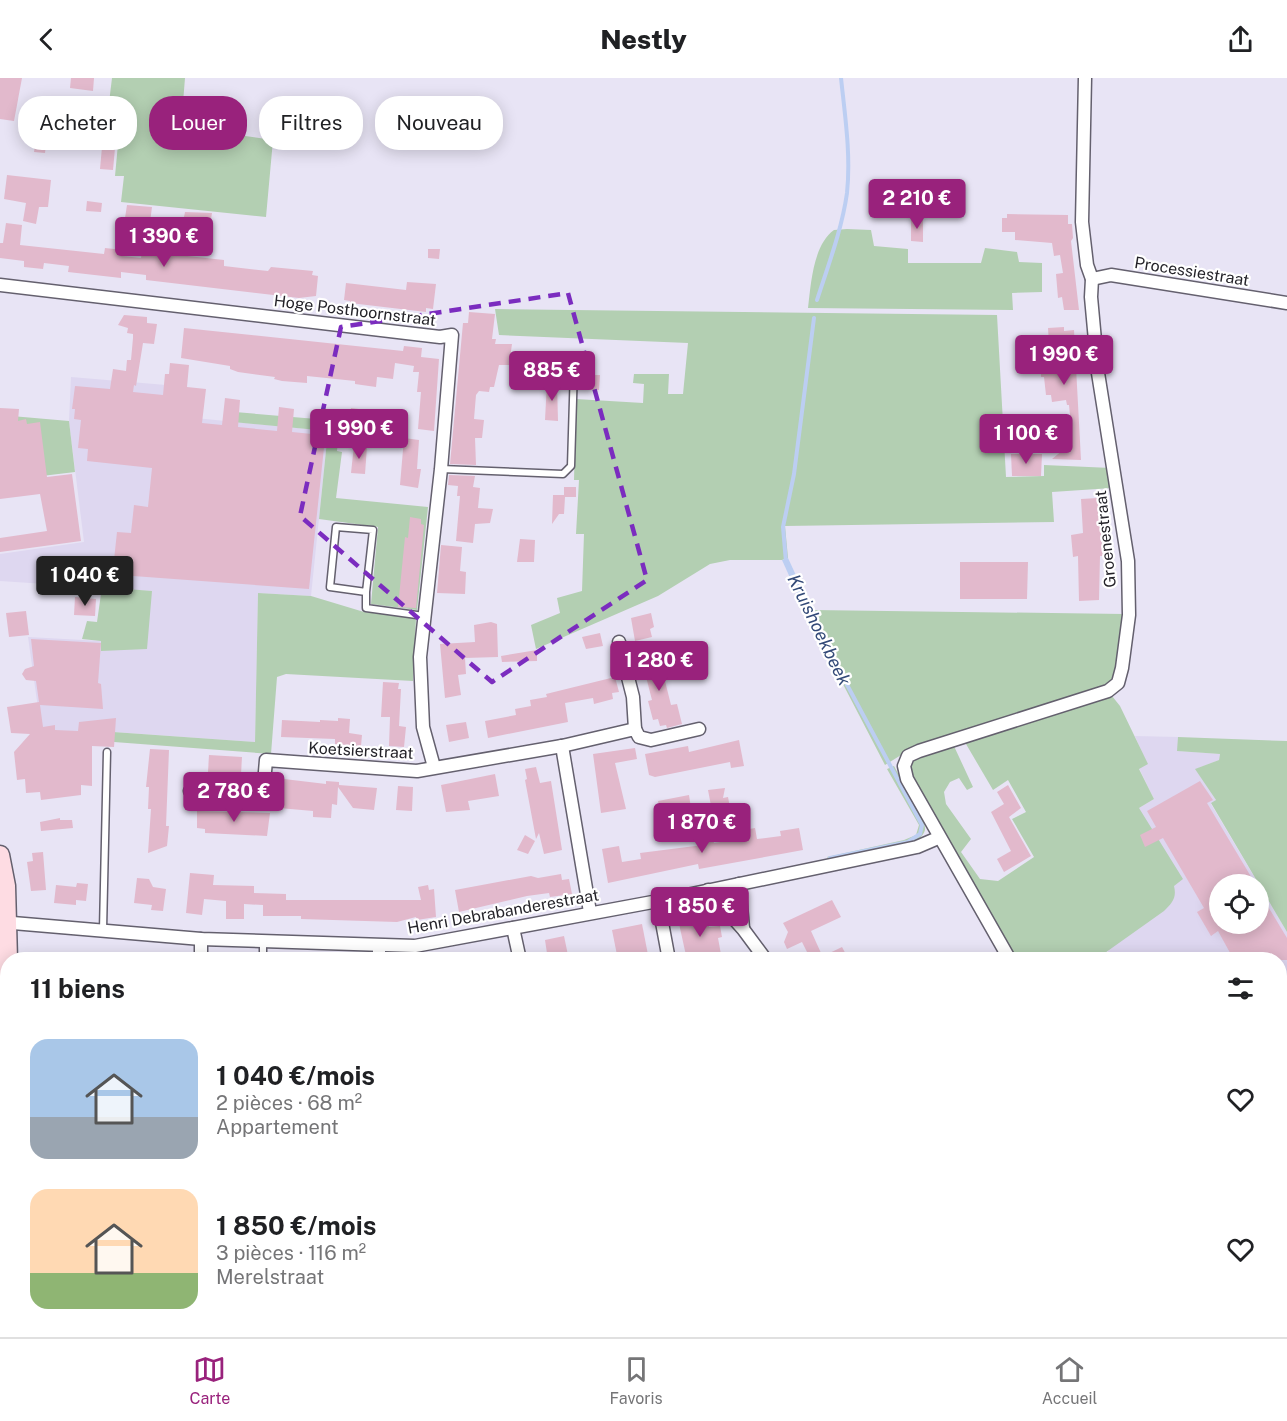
<!DOCTYPE html>
<html lang="fr">
<meta charset="utf-8">
<style>
:root{--surface:#fff;--page:#f6f6f6;--text:#202124;--muted:#757577;--line:#e0e0e0;--accent:#99227c}
body{margin:0;font-family:"Public Sans",sans-serif;background:var(--page);color:var(--text);height:100vh;display:flex;flex-direction:column;font-size:22px;white-space:nowrap}
*{box-sizing:border-box;margin:0}
p{font-size:20px;color:var(--muted)}
.icon{flex:none;width:33px;height:33px;fill:none;stroke:currentColor;stroke-width:2;stroke-linecap:round;stroke-linejoin:round}
.map{position:relative;flex:1;overflow:hidden}
.side{position:absolute;left:0px;top:874px;width:1287px;height:386px;display:flex;flex-direction:column;background:var(--surface);border-radius:24px 24px 0 0;box-shadow:0 3px 15px #0003}
.side>*{flex:none}
.hud{position:absolute;left:18px;top:18px;width:600px;height:54px;display:flex;gap:12px}
.tools{position:absolute;left:1209px;top:796px;display:grid;gap:12px}
.tools a{display:grid;place-items:center;width:60px;height:60px;border-radius:50%;background:var(--surface);box-shadow:0 3px 15px #0003;font-size:30px}
.price{position:absolute;translate:-50% -51px;padding:0 14px;border-radius:6px;background:var(--accent);color:#fff;font-size:20px;line-height:39px;filter:drop-shadow(0 2px 3px #0008)}
.price::after{content:'';position:absolute;left:50%;top:36px;width:18px;height:14px;margin-left:-9px;background:inherit;clip-path:polygon(0 0,100% 0,50% 100%)}
.price.selected{background:#222;color:#fff}
ul{padding:0;list-style:none}
li{display:flex;align-items:center;gap:18px;height:150px;padding:0 30px}
li span{display:grid;place-items:center;flex:none;width:168px;height:120px;border-radius:18px;color:#555}
li>.icon{margin-inline-start:auto}
span .icon{width:72px;height:72px;fill:#fffc;stroke-width:1}
li b{font-size:26px}
h2{display:flex;justify-content:space-between;align-items:center;height:72px;padding:0 30px;font-size:26px}
.pill{padding:0 21px;border-radius:24px;background:var(--surface);box-shadow:0 3px 15px #0003;font-size:21px;line-height:54px}
.pill.selected{background:var(--accent);color:#fff}
header{display:flex;justify-content:space-between;align-items:center;height:78px;padding:0 30px;background:var(--surface);font-size:27px;font-weight:800}
.menu{display:flex;justify-content:space-around;align-items:center;height:84px;border-top:2px solid var(--line);background:var(--surface);font-size:16px;color:var(--muted)}
.menu a{display:grid;justify-items:center;gap:3px}
.menu .selected{color:var(--accent)}
.map>svg:first-child{display:block}
</style>
<header><svg class="icon" aria-label="back" viewBox="0 0 24 24"><path d="M15 5l-7 7 7 7"/></svg>Nestly<svg class="icon" aria-label="share" viewBox="0 0 24 24"><path d="M12 15V3M7 8l5-5 5 5M5 13v7h14v-7"/></svg></header>
<div class="map">
<svg width="1287" height="1259" viewBox="0 0 1287 1259">
<rect width="100%" height="100%" fill="#e8e4f5"/>
<g fill="#ded7f0" fill-rule="evenodd">
<polygon points="71,299 178,308 175,338 328,353 311,518 258,515 255,664 114,654 42,659 28,559 101,563 101,573 151,513 0,503 0,476 84,464 69,343"/>
<path d="M1135,658l43,1v14l42,3 -1,6 -23,9 20,31 -5,4 76,128v48l-7,5v-25h-185l13,-8 31,-144 15,-9 -15,-31 8,-4zM1220,807h38v39h-38z"/>
</g>
<g fill="#b3cfb2">
<polygon points="112,0 185,0 181,49 273,62 266,139 121,124 124,98 115,98 118,66 104,66"/>
<path d="M847,151l24,1 3,16 34,3v14h73l4,-15 32,4 2,10 23,1v29l-30,1 1,17 -205,-2c3,-24 5,-63 26,-78z"/>
<polygon points="495,231 997,237 1006,399 1044,398 1044,387 1111,390 1112,410 1052,414 1054,444 785,448 788,480 782,482 730,482 710,486 658,518 536,571 531,547 560,535 557,520 582,513 584,456 576,456 579,402 574,402 576,321 643,325 644,306 633,305 634,296 669,296 668,316 683,316 688,265 499,257"/>
<polygon points="235,334 340,343 337,373 342,374 336,420 428,429 417,532 371,526 378,449 319,441 328,353 233,344"/>
<polygon points="0,337 69,343 75,394 0,403"/>
<polygon points="102,509 152,513 147,571 101,573 101,563 82,561 87,543 97,544"/>
<polygon points="258,515 311,518 364,534 416,540 413,603 286,596 277,599 271,676 114,664 113,654 255,664"/>
<polygon points="805,533 812,532 1124,536 1118,594 1111,604 1100,612 914,669 885,687"/>
<path d="M1112,618l8,10 28,58 -9,5 15,30 -15,9 44,71 -9,7c3,12 -2,17 -10,25l-69,49h-78l-105,-178 -3,-13 5,-10 39,-15 20,43 -6,3 -8,-12 -9,4 -6,10 2,12 25,35 -10,13 19,27 18,2 36,-24 -22,-38 14,-7 -18,-32 -15,10 -27,-46 1,-5z"/>
<polygon points="1178,659 1287,663 1287,854 1211,725 1216,722 1195,691 1219,682 1220,676 1177,673"/>
<path d="M894,688c6,12 33,52 31,64 -2,7 -8,10 -13,14l-81,18 -4,-5 77,-17 12,-5 3,-10 -32,-56z"/>
</g>
<polygon fill="#bccef2" points="788,480 812,532 805,533 782,482"/>
<g fill="none" stroke-linecap="round" stroke-linejoin="round">
<g stroke="#bccef2" stroke-width="4">
<path d="M817,222c11,-34 25,-71 30,-107 4,-38 -2,-77 -6,-115"/>
<polyline points="786,484 783,449 794,396 814,240"/>
<polyline points="806,530 922,747 920,756 908,764 830,780"/>
</g>
</g>
<g fill="#e2b9cc">
<polygon points="0,0 22,0 14,43 0,41"/>
<polygon points="71,0 94,0 93,13 70,10"/>
<polygon points="39,39 49,41 45,75 34,74"/>
<polygon points="102,69 115,70 113,92 100,91"/>
<polygon points="7,97 51,102 48,129 39,129 36,146 23,143 26,125 4,121"/>
<polygon points="87,123 102,125 101,134 86,133"/>
<polygon points="127,127 152,129 149,152 133,150 134,141 125,140"/>
<polygon points="185,134 212,135 210,147 183,144"/>
<polygon points="1007,136 1068,137 1068,146 1072,146 1073,160 1071,163 1079,232 1064,232 1062,219 1058,220 1056,196 1063,195 1060,177 1054,178 1052,165 1015,162 1015,154 1002,154 1002,140 1007,140"/>
<polygon points="911,139 923,140 923,164 911,163"/>
<polygon points="6,145 22,147 20,167 104,176 105,170 123,172 122,178 141,180 142,173 224,182 224,188 241,190 268,193 271,189 313,193 312,197 318,198 316,218 299,220 146,202 146,197 121,194 121,200 68,194 69,188 44,185 43,191 24,189 24,183 0,180 0,165 3,165"/>
<polygon points="428,171 440,171 439,181 428,180"/>
<polygon points="407,204 436,206 433,231 426,230 426,234 350,225 350,223 344,222 346,205 406,212"/>
<polygon points="469,234 495,236 492,261 496,261 495,266 512,266 509,287 499,287 494,309 490,309 489,314 479,313 476,317 474,341 484,342 482,360 475,360 476,387 450,386 463,245 468,245"/>
<polygon points="124,237 147,239 147,245 157,246 154,266 143,265 136,308 134,307 133,314 163,317 165,296 169,296 170,285 189,287 187,309 206,311 202,345 222,347 225,320 240,322 238,349 277,353 279,329 294,331 292,354 312,356 315,331 328,332 309,511 92,495 92,485 100,486 100,480 114,482 117,454 131,455 134,427 148,429 152,390 87,383 88,371 78,370 81,342 74,341 75,331 72,331 75,308 110,311 113,291 126,293 127,282 131,282 133,260 133,256 127,255 128,250 118,247"/>
<polygon points="1064,249 1064,253 1074,252 1081,382 1052,381 1063,372 1063,348 1071,348 1069,327 1067,327 1066,322 1052,324 1051,317 1046,317 1044,299 1041,299 1041,282 1050,281 1048,250"/>
<polygon points="184,250 403,273 404,268 422,270 421,279 439,281 434,353 418,351 421,314 417,314 419,294 413,294 414,288 395,285 393,301 377,299 376,309 355,306 355,303 307,298 307,305 282,303 274,301 275,299 238,294 230,291 230,288 181,280"/>
<polygon points="572,274 592,275 590,297 600,297 599,312 586,312 586,298 579,298 578,286 571,285"/>
<polygon points="547,304 557,304 558,343 545,342"/>
<polygon points="0,330 19,331 18,343 26,341 27,346 40,344 47,399 72,396 81,463 0,474 0,460 47,453 40,416 0,421"/>
<polygon points="351,330 381,334 380,343 350,339"/>
<polygon points="404,360 419,362 417,391 421,391 418,410 400,407"/>
<polygon points="354,367 367,368 365,396 351,395"/>
<polygon points="1011,376 1042,376 1041,398 1012,398"/>
<polygon points="449,397 475,398 473,409 480,410 478,430 493,431 490,445 475,446 473,465 456,463 460,418 457,418 458,408 448,407"/>
<polygon points="564,409 576,409 576,419 565,419 564,436 559,436 552,446 553,417 564,417"/>
<polygon points="1098,420 1103,478 1100,478 1099,522 1079,523 1078,478 1073,479 1071,457 1083,455 1081,421"/>
<polygon points="410,439 421,441 421,446 424,447 416,530 398,529 405,459 408,460"/>
<polygon points="520,461 535,462 534,484 517,484"/>
<polygon points="441,467 462,469 460,493 466,494 465,516 437,515"/>
<polygon points="960,484 1028,484 1027,521 960,521"/>
<polygon points="75,519 96,521 95,538 74,537"/>
<polygon points="26,533 29,557 9,559 6,535"/>
<polygon points="651,535 654,549 650,551 652,559 635,563 631,540"/>
<polygon points="491,544 497,546 498,579 465,580 466,596 458,597 461,617 445,620 440,566 475,564 474,547"/>
<polygon points="600,555 603,568 586,571 582,559"/>
<polygon points="31,561 101,565 98,605 101,606 103,631 40,627 43,649 55,647 55,652 78,653 79,644 116,640 114,669 92,668 92,708 81,707 81,717 41,722 40,714 26,715 25,701 17,702 14,674 30,656 11,655 7,629 39,624 36,603 26,602 22,596 25,591 34,588"/>
<polygon points="537,572 537,583 502,584 501,578"/>
<polygon points="664,576 666,584 662,591 671,627 677,626 682,646 667,650 666,647 660,648 658,641 653,642 648,623 652,622 644,591 635,593 633,584"/>
<polygon points="615,599 619,614 612,615 613,621 594,626 593,620 565,625 568,644 488,660 485,643 516,637 515,631 531,628 530,622 547,619 546,616"/>
<polygon points="383,604 399,605 398,611 401,611 399,648 406,649 404,669 389,668 390,639 381,639"/>
<polygon points="338,640 350,641 349,655 362,657 361,668 335,666 335,661 281,659 282,642 320,644 320,642 338,643"/>
<polygon points="466,644 469,660 449,664 446,647"/>
<polygon points="739,662 744,688 731,690 730,684 655,699 649,697 645,676 688,668 689,674"/>
<polygon points="635,670 637,681 615,685 626,731 601,735 593,676"/>
<polygon points="150,671 169,672 166,748 169,748 167,768 148,775 151,731 148,731 149,709 146,709"/>
<polygon points="209,677 242,679 241,696 208,694"/>
<polygon points="536,689 540,705 551,703 562,772 544,776 539,755 536,761 525,702 527,701 525,691"/>
<polygon points="495,696 499,718 468,723 470,732 446,734 441,707"/>
<polygon points="284,701 326,706 326,703 339,704 339,707 377,710 374,732 353,730 338,709 337,727 332,726 331,740 313,739 313,733 279,730"/>
<polygon points="1200,703 1213,722 1207,725 1256,807 1220,807 1220,846 1258,846 1258,812 1287,860 1287,882 1234,882 1218,853 1211,858 1197,834 1204,830 1163,760 1145,769 1140,757 1156,749 1147,733"/>
<polygon points="1008,707 1021,730 1009,739 1031,778 1004,794 997,781 1011,773 991,734 1004,726 997,714"/>
<polygon points="398,708 413,709 412,733 396,732"/>
<polygon points="725,710 723,720 728,719 730,730 712,733 708,712"/>
<polygon points="689,717 692,737 662,744 658,723"/>
<polygon points="197,733 270,735 267,758 205,755 205,751 197,750"/>
<polygon points="60,740 60,742 72,742 73,750 41,753 40,744"/>
<polygon points="755,750 757,761 781,758 780,753 799,750 803,772 699,791 698,786 608,805 602,771 619,768 622,784 641,781 640,775 703,767 702,760 712,758 714,765 734,762 733,754"/>
<polygon points="525,757 535,763 528,776 517,772"/>
<polygon points="43,774 46,812 31,813 27,784 33,783 32,775"/>
<polygon points="190,795 214,797 213,807 254,808 254,815 286,816 286,822 421,822 418,809 428,807 429,812 434,811 436,839 417,842 416,839 397,844 301,841 301,838 263,838 263,827 244,826 244,841 226,841 226,823 204,821 202,837 186,835"/>
<polygon points="561,796 562,802 569,801 572,816 550,819 549,815 527,818 459,834 455,812 531,798 538,800"/>
<polygon points="137,800 149,801 153,809 166,811 163,833 151,832 152,827 134,825"/>
<polygon points="77,805 88,806 86,823 76,822 76,827 54,825 56,807 76,809"/>
<polygon points="832,822 841,839 811,853 821,875 810,880 802,864 787,871 784,864 788,854 783,845"/>
<polygon points="706,835 709,849 720,848 722,859 718,860 722,882 687,882 678,841"/>
<polygon points="642,846 649,882 618,882 612,852"/>
<polygon points="564,858 569,882 548,882 545,862"/>
<polygon points="842,869 849,882 815,882"/>
</g>
<g fill="none" stroke-linecap="round" stroke-linejoin="round">
<defs>
<g id="service">
<polyline points="441,391 563,396 571,388 574,289"/>
<polyline points="366,514 373,452 336,449 330,509 366,514 366,530 424,538"/>
<polyline points="103,852 107,674"/>
<polyline points="263,882 263,864"/>
<polyline points="22,1259 22,1252"/>
<polyline points="52,1259 52,1252"/>
</g>
<polyline id="pedestrian" points="0,1250 1,1235 4,1241 3,1259"/>
<g id="minor">
<polyline points="1092,201 1111,197 1287,225"/>
<polyline points="0,207 440,259 452,257 441,391 420,579 423,649 434,689"/>
<polyline points="619,564 633,619 635,651"/>
<polyline points="562,668 590,834"/>
<polyline points="190,713 263,717 266,682 417,693 562,668 635,651 639,659 651,662 699,651"/>
<polyline points="739,806 743,850"/>
<polyline points="708,812 743,851 766,882"/>
<polyline points="658,823 669,882"/>
<polyline points="1,844 201,861 415,868 658,823 917,769 938,760"/>
<polyline points="513,850 520,882"/>
<polyline points="201,882 201,861"/>
<polyline points="379,882 379,868"/>
<polyline points="1010,882 907,701 904,688 908,678 919,673 1108,613 1118,605 1122,590 1129,537 1128,483 1098,295 1091,219 1092,201 1087,187 1082,144 1085,0"/>
<polyline points="0,1211 8,1211"/>
<polyline points="1204,1252 1207,1259"/>
<polyline points="195,1259 196,1252"/>
<polyline points="795,1259 811,1252"/>
<polyline points="936,1259 936,1252"/>
</g>
<g id="secondary">
<polyline points="0,777 6,808 8,882"/>
<polyline points="0,969 1,933 8,887"/>
</g>
</defs>
<use href="#service" stroke="#64606e" stroke-width="9"/>
<use href="#pedestrian" stroke="#64606e" stroke-width="12"/>
<use href="#minor" stroke="#64606e" stroke-width="15"/>
<use href="#secondary" stroke="#64606e" stroke-width="21"/>
<use href="#service" stroke="#fff" stroke-width="6"/>
<use href="#pedestrian" stroke="#fff" stroke-width="9"/>
<use href="#minor" stroke="#fff" stroke-width="12"/>
<use href="#secondary" stroke="#fedce3" stroke-width="18"/>
</g>
<path fill="none" stroke="#7b2cbf" stroke-width="4.5" stroke-dasharray="12 8" stroke-linejoin="round" d="M568,215l79,287 -155,102 -192,-166 41,-189z"/>
<g text-anchor="middle" stroke-width="4.5" stroke-linejoin="round" paint-order="stroke">
<g font-size="16" fill="#242329" stroke="#fff">
<text transform="translate(1192 193) rotate(9)" y="6">Processiestraat</text>
<text transform="translate(355 232) rotate(7)" y="6">Hoge Posthoornstraat</text>
<text transform="translate(1105 461) rotate(-96)" y="6">Groenestraat</text>
<text transform="translate(361 672) rotate(3)" y="6">Koetsierstraat</text>
<text transform="translate(503 833) rotate(-10)" y="6">Henri Debrabanderestraat</text>
</g>
<g font-size="18" font-style="italic" fill="#334a78" stroke="#fff">
<text transform="translate(819 552) rotate(64)" y="6">Kruishoekbeek</text>
</g>
</g>
</svg>
<div class="tools">
<a><svg class="icon" aria-label="locate" viewBox="0 0 24 24"><circle cx="12" cy="12" r="6"/><path d="M12 2v4M12 18v4M2 12h4M18 12h4"/></svg></a>
</div>
<b class="price" style="left:917px;top:152px">2 210 €</b>
<b class="price" style="left:164px;top:190px">1 390 €</b>
<b class="price" style="left:1064px;top:308px">1 990 €</b>
<b class="price" style="left:552px;top:324px">885 €</b>
<b class="price" style="left:359px;top:382px">1 990 €</b>
<b class="price" style="left:1026px;top:387px">1 100 €</b>
<b class="price selected" style="left:85px;top:529px">1 040 €</b>
<b class="price" style="left:659px;top:614px">1 280 €</b>
<b class="price" style="left:234px;top:745px">2 780 €</b>
<b class="price" style="left:702px;top:776px">1 870 €</b>
<b class="price" style="left:700px;top:860px">1 850 €</b>
<div class="hud">
<a class="pill">Acheter</a>
<a class="pill selected">Louer</a>
<a class="pill">Filtres</a>
<a class="pill">Nouveau</a>
</div>
<section class="side">
<h2>11 biens<svg class="icon" aria-label="filters" viewBox="0 0 24 24"><path d="M4 7h16M4 17h16"/><circle cx="9" cy="7" r="2"/><circle cx="15" cy="17" r="2"/></svg></h2>
<ul>
<li><span style="background:linear-gradient(#a9c7e8 65%,#9aa5b1 0)"><svg class="icon" aria-label="home" viewBox="0 0 24 24"><path d="M3 11l9-7 9 7M6 9v11h12V9"/></svg></span><div><b>1 040 €/mois</b><p>2 pièces · 68 m²</p><p>Appartement</p></div><svg class="icon" aria-label="heart" viewBox="0 0 24 24"><path d="M12 20l-8-8c-3-5 5-10 8-4 3-6 11-1 8 4z"/></svg></li>
<li><span style="background:linear-gradient(#ffd9b3 70%,#8fb573 0)"><svg class="icon" aria-label="home" viewBox="0 0 24 24"><path d="M3 11l9-7 9 7M6 9v11h12V9"/></svg></span><div><b>1 850 €/mois</b><p>3 pièces · 116 m²</p><p>Merelstraat</p></div><svg class="icon" aria-label="heart" viewBox="0 0 24 24"><path d="M12 20l-8-8c-3-5 5-10 8-4 3-6 11-1 8 4z"/></svg></li>
</ul>
</section>
</div>
<nav class="menu">
<a class="selected"><svg class="icon" aria-label="map" viewBox="0 0 24 24"><path d="M3 6l6-2 6 2 6-2v14l-6 2-6-2-6 2zM9 4v14M15 6v14"/></svg>Carte</a>
<a><svg class="icon" aria-label="saved" viewBox="0 0 24 24"><path d="M7 4h10v16l-5-4-5 4z"/></svg>Favoris</a>
<a><svg class="icon" aria-label="home" viewBox="0 0 24 24"><path d="M3 11l9-7 9 7M6 9v11h12V9"/></svg>Accueil</a>
</nav>
